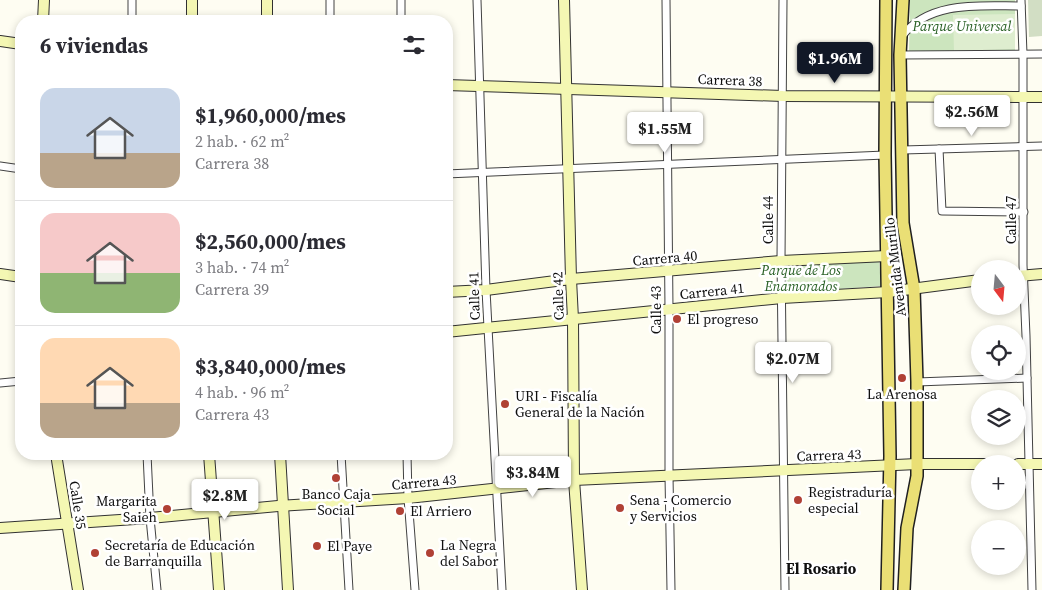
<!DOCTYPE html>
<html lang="es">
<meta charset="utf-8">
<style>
:root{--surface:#fff;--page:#f2f2f3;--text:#2b2b33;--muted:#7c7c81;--line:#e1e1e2;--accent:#111827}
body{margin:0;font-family:"Source Serif 4",serif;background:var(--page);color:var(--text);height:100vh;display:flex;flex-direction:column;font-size:19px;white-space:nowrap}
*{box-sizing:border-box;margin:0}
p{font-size:16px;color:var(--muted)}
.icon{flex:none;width:28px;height:28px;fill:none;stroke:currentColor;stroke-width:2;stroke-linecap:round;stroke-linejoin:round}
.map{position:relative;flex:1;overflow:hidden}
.details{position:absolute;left:15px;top:15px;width:438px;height:445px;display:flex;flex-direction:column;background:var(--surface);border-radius:20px;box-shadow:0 2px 8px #0003}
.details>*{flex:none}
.needle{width:32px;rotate:164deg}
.tools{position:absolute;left:971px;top:260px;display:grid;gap:10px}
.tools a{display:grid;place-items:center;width:55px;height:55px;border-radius:50%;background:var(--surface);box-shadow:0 2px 8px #0003;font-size:25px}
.price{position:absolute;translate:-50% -42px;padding:0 11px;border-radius:5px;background:#fff;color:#222;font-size:16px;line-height:32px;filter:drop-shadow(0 1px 2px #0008)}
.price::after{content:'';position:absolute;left:50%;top:30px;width:15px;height:11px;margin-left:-8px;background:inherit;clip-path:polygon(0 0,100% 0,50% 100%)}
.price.active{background:var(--accent);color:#fff}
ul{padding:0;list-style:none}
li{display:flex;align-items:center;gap:15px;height:125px;padding:0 25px}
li+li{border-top:1px solid var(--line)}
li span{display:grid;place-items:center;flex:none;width:140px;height:100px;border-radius:15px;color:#555}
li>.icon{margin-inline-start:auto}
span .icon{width:60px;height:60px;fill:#fffc;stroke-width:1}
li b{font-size:21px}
h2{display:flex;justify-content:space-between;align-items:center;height:60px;padding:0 25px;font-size:21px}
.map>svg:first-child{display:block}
</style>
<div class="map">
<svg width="1042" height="590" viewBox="0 0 1042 590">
<rect width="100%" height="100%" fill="#fefdf2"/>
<g fill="#cce5be">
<polygon points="910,0 1015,0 1015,52 909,52"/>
<polygon points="879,259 881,286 786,293 785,265"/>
</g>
<polygon fill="#d2dec4" points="1028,0 1042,0 1042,36 1029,37"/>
<g fill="#deedcf">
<polygon points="1015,14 1015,49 954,51 953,15"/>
<polygon points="826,268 827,284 791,286 790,270"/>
</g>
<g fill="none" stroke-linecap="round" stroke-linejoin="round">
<defs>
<g id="street">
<polyline points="132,0 132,21"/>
<polyline points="330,0 330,21"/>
<polyline points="401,0 401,21"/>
<polyline points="477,0 486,290 502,590"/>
<polyline points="666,0 669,309 669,476 671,590"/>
<polyline points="783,0 781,261 785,590"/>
<polyline points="1021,0 1023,54 1023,265 1026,336 1032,590"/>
<path d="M902,36c28,-36 79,-30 119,-30"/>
<polyline points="900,55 1042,54"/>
<polyline points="939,149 942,211 1024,212"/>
<polyline points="903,150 1042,146"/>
<polyline points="0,166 21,169"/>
<polyline points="446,174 885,155"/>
<polyline points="917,382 1027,378"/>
<polyline points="0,383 21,381"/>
<polyline points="147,454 150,518 157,590"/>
<polyline points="341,454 349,590"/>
<polyline points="407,454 408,498 415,590"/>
</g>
<g id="secondary">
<polyline points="267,0 267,21"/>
<polyline points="564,0 571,279 573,319 574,480 582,590"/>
<polyline points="43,21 44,0"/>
<polyline points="192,21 192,0"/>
<polyline points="0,41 21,44"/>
<polyline points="446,85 783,96 1042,97"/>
<polyline points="0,274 21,277"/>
<polyline points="1018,276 1042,274"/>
<polyline points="446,292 486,290 571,279 781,261 887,256"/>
<polyline points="446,332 782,298 888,292 980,280"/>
<polyline points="56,454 78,590"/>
<polyline points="209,454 219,590"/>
<polyline points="280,454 288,590"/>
<polyline points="1018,464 1042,464"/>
<polyline points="0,528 150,518 278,506 408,498 574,480 917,464 1001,464"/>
</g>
<g id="primary">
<polyline points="886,0 885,155 890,456 887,590"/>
<polyline points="903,0 900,55 903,223 914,289 917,382 917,476 907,528 904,590"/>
</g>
</defs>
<use href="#street" stroke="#424242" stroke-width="9"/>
<use href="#secondary" stroke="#313131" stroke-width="12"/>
<use href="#primary" stroke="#202020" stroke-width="14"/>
<use href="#street" stroke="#fff" stroke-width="7"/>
<use href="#secondary" stroke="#f4f7b3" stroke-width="10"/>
<use href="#primary" stroke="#eadf75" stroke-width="11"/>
</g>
<g fill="#b04135" stroke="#fff" stroke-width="2">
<circle cx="677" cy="319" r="5"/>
<circle cx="902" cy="378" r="5"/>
<circle cx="505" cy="404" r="5"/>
<circle cx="336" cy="478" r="5"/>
<circle cx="798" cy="500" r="5"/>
<circle cx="620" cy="508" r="5"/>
<circle cx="167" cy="509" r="5"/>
<circle cx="400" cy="511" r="5"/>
<circle cx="317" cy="546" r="5"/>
<circle cx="95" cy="553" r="5"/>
<circle cx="430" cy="553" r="5"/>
</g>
<g text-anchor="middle" stroke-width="5" stroke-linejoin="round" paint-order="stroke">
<g font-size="14" font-style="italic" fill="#296025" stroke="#fff">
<text x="962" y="31">Parque Universal</text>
<text x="801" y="275">Parque de Los<tspan x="801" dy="16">Enamorados</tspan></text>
</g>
<g font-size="14" fill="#0f0f0f" stroke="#fff">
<text transform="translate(730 80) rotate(2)" y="5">Carrera 38</text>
<text transform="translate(768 220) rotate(-90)" y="5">Calle 44</text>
<text transform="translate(1011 220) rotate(-90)" y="5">Calle 47</text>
<text transform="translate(665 258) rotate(-5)" y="5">Carrera 40</text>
<text transform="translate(895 267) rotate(-97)" y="5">Avenida Murillo</text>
<text transform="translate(712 291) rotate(-6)" y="5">Carrera 41</text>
<text transform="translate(474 296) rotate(-92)" y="5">Calle 41</text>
<text transform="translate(558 296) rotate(-92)" y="5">Calle 42</text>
<text transform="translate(656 310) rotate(-90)" y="5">Calle 43</text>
<text transform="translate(829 455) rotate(-2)" y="5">Carrera 43</text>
<text transform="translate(424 482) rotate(-5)" y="5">Carrera 43</text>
<text transform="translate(78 505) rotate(81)" y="5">Calle 35</text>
</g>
<g font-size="14" fill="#0f0f0f" stroke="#fff" text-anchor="start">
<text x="687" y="324">El progreso</text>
<text x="902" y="399" text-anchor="middle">La Arenosa</text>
<text x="515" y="401">URI - Fiscalía<tspan x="515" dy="16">General de la Nación</tspan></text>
<text x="808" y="497">Registraduría<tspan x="808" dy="16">especial</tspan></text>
<text x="336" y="499" text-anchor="middle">Banco Caja<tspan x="336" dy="16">Social</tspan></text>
<text x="630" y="505">Sena - Comercio<tspan x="630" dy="16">y Servicios</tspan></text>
<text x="157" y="506" text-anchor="end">Margarita<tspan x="157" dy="16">Saieh</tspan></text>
<text x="410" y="516">El Arriero</text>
<text x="105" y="550">Secretaría de Educación<tspan x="105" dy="16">de Barranquilla</tspan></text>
<text x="440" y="550">La Negra<tspan x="440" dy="16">del Sabor</tspan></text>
<text x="327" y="551">El Paye</text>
</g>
<g font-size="15" font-weight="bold" fill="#0f0f0f" stroke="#fff">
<text x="821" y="574">El Rosario</text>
</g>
</g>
</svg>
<div class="tools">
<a><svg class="needle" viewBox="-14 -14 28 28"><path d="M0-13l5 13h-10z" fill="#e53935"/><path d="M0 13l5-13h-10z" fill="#7c7c81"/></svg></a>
<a><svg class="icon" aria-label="locate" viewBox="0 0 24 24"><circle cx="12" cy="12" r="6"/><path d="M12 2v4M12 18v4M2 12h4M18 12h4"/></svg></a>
<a><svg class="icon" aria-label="layers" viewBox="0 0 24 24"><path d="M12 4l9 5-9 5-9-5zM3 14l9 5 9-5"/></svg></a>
<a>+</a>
<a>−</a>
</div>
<b class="price active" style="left:835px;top:84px">$1.96M</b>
<b class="price" style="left:972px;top:137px">$2.56M</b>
<b class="price" style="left:665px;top:154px">$1.55M</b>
<b class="price" style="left:793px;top:384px">$2.07M</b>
<b class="price" style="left:533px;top:498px">$3.84M</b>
<b class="price" style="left:225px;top:521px">$2.8M</b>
<section class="details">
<h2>6 viviendas<svg class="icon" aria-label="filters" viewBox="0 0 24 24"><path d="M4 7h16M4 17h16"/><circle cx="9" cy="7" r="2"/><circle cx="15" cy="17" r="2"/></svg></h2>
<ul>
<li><span style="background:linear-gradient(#c9d6e8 65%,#b9a48a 0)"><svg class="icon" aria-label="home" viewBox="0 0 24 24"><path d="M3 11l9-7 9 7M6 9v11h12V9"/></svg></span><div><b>$1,960,000/mes</b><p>2 hab. · 62 m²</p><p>Carrera 38</p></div></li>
<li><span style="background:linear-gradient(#f6c9c9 60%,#8fb573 0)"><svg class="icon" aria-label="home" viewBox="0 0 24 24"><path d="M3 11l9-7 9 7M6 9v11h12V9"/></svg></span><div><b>$2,560,000/mes</b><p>3 hab. · 74 m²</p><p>Carrera 39</p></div></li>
<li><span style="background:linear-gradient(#ffd9b3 65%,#b9a48a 0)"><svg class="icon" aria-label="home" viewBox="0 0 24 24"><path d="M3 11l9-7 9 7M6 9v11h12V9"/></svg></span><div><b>$3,840,000/mes</b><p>4 hab. · 96 m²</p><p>Carrera 43</p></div></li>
</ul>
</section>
</div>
